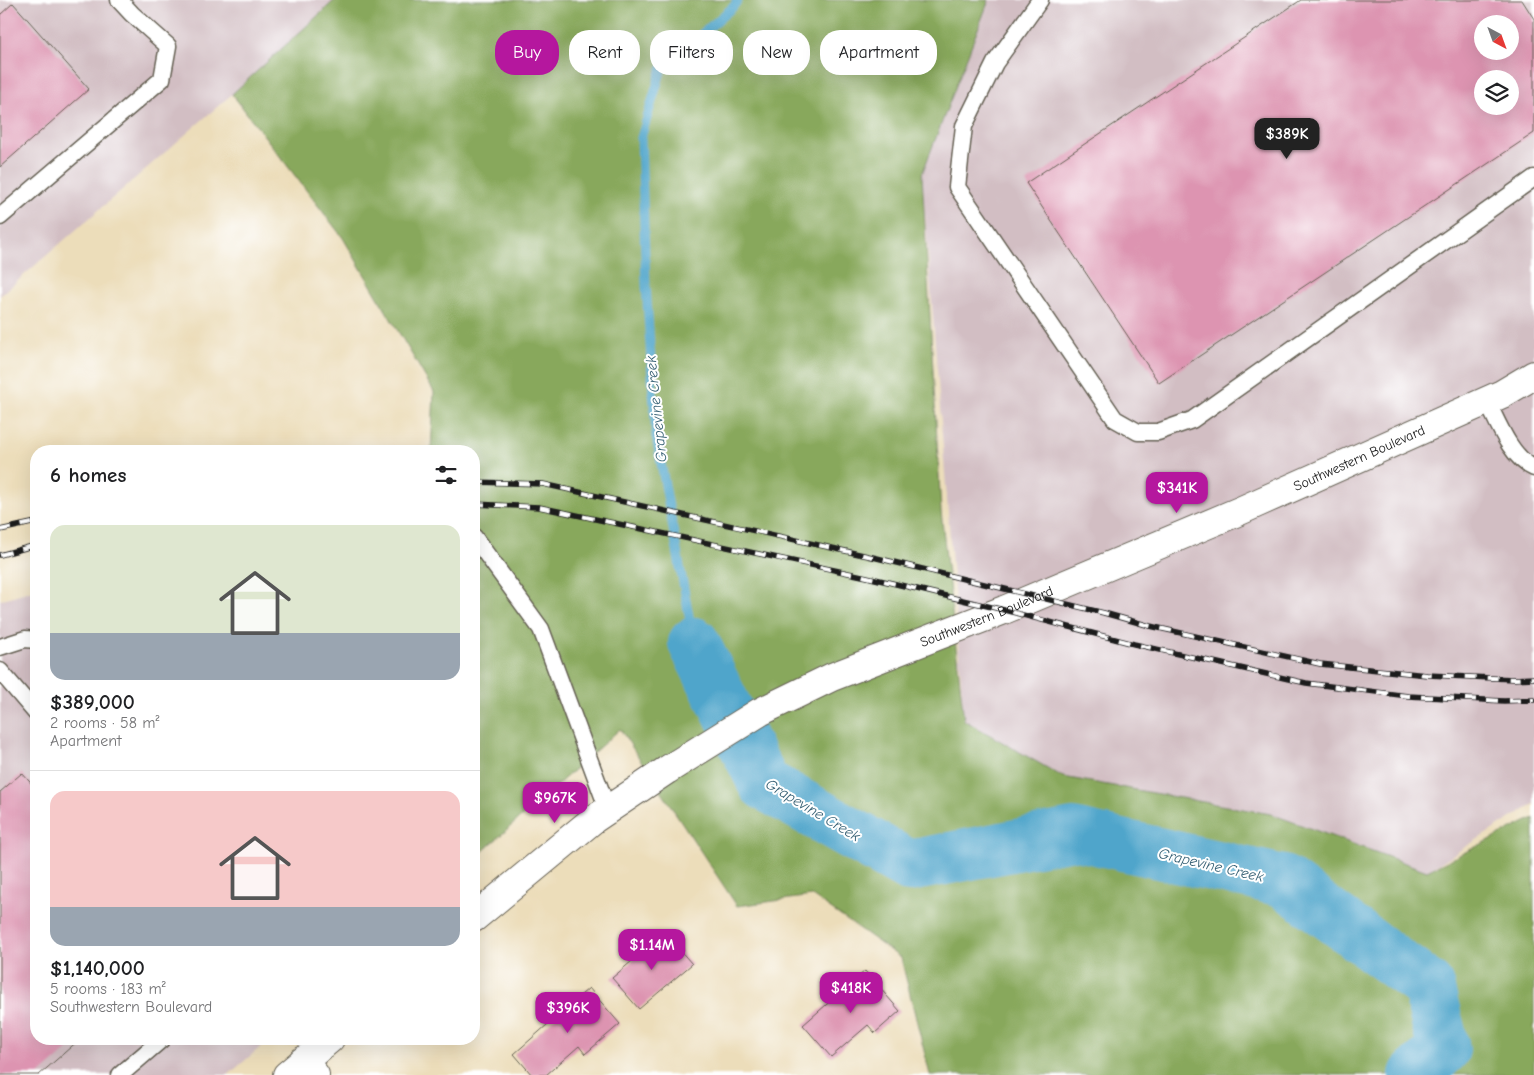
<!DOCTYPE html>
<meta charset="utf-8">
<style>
:root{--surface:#fff;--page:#f2f2f2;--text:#202124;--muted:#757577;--line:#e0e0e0;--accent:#b5179e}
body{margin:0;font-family:"Comic Neue",sans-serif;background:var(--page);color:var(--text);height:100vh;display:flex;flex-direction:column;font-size:19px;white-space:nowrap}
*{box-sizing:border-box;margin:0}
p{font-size:16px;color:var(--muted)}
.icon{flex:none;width:28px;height:28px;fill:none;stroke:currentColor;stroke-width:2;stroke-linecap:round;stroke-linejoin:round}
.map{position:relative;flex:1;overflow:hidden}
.side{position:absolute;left:30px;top:445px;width:450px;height:600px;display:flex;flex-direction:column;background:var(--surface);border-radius:20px;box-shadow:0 5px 20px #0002}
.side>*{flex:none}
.hud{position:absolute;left:495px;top:30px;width:475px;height:45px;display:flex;gap:10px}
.needle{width:32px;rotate:139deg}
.controls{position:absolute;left:1474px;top:15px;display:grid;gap:10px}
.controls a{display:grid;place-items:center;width:45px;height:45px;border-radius:50%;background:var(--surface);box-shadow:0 5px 20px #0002;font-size:25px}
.price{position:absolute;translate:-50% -42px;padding:0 11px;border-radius:10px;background:var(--accent);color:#fff;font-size:16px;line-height:32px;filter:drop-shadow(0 1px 2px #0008)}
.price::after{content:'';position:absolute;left:50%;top:30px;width:15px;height:11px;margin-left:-8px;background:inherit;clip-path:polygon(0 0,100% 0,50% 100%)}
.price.active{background:#222;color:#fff}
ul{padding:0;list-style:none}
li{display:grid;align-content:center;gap:10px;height:265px;padding:0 20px}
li+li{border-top:1px solid var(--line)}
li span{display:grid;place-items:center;height:155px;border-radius:15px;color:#555}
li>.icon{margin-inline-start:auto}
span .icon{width:90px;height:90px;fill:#fffc;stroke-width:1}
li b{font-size:21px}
h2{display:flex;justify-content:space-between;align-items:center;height:60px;padding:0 20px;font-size:21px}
.pill{padding:0 18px;border-radius:20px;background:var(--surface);box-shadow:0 5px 20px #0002;font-size:18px;line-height:45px}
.pill.active{background:var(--accent);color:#fff}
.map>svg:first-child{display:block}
</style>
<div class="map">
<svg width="1534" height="1075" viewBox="0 0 1534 1075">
<rect width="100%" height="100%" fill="#fff"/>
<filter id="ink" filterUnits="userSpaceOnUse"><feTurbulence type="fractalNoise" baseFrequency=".02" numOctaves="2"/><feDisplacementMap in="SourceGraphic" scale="10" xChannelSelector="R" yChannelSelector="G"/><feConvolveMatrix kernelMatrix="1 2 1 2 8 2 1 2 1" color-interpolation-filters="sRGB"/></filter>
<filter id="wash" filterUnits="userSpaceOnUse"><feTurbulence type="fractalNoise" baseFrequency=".0096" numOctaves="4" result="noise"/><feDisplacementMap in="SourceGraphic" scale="20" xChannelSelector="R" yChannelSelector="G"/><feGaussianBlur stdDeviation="1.12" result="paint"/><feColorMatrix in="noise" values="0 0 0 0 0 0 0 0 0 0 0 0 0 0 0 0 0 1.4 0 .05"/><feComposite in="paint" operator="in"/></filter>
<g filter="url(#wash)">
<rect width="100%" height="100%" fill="#ecddba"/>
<g fill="#d2bec3" fill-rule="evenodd">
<polygon points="0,0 335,0 232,94 0,296"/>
<path d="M989,0h545v804l-107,67 -156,-57 -208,-37 -99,-57 -42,-546zM1482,24h28v27h-28zM1482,79h28v27h-28z"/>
<polygon points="36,589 36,1039 270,1039 228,1075 0,1075 0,600"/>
</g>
<polygon fill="#88a85b" stroke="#52623c" points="335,0 989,0 922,174 941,511 964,720 1063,777 1271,814 1427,871 1534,818 1534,1075 930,1075 901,958 812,896 737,906 620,729 474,859 474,451 431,451 434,392 343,238 232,94"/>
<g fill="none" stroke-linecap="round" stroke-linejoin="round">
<polyline stroke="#4fa5cb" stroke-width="9" points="694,643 656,436 646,285 641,138 662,68 733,7 738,0"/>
<polyline stroke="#4fa5cb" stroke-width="52" points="694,643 764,784 909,866 1073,834 1283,881 1428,986 1444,1049 1415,1075"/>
</g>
<g id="blocks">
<g fill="#dd94b1" fill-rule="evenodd">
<path d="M1301,0h221l12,19v114l-375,250 -133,-200zM1482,24h28v27h-28zM1482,79h28v27h-28z"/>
<polygon points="13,3 89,89 0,167 0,15"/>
<polygon points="22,773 36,789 36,1039 80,1039 39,1075 0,1075 0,792"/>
<polygon points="665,933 692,964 639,1009 612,978"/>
<polygon points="865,971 900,1011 875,1033 868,1025 831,1057 803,1025"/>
<polygon points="589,988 620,1024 585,1054 579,1046 546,1075 532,1075 514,1054"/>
</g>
</g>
</g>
<g filter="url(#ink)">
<use href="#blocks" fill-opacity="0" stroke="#656053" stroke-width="1"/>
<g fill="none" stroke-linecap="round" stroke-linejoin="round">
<defs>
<g id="lane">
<polyline points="1040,0 995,63 964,126 957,187 1115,419 1138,432 1158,432 1192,420 1534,178"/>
<polyline points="0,217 162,79 168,46 132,14 119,0"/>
<path d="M1487,401c11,22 24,57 47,67"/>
<polyline points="474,537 541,629 608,810"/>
<polyline points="0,647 25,639 36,640"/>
<polyline points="0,671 36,713"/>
<polyline points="120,1075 162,1039"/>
</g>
<polyline id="street" points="303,1061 315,1075"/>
<g id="secondary">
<path id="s1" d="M474,918l120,-99 73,-49 93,-58 72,-35 172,-67 238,-100 260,-116 32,-19"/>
<polyline points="287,1075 330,1039"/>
</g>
</defs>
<use href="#lane" stroke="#656053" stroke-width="19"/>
<use href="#street" stroke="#656053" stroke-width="30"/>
<use href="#secondary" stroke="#656053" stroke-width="30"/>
<use href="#lane" stroke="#fff" stroke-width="16"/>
<use href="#street" stroke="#fff" stroke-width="28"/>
<use href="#secondary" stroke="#fff" stroke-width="28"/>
<defs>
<g id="rail">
<polyline points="474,482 543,484 877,558 1104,613 1150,626 1320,664 1427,675 1514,679 1534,678"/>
<polyline points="474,504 539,507 867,577 1004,610 1134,644 1306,683 1408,696 1504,701 1534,700"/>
<polyline points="0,530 36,522"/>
<polyline points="0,555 36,545"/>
</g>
</defs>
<use href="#rail" stroke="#1c1c1c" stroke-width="5.5"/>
<use href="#rail" stroke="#fff" stroke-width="4" stroke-dasharray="11" stroke-linecap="butt"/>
</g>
</g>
<g text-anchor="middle" stroke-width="4" stroke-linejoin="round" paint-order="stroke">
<g font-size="14" fill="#1c1c1c" stroke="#fff">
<text dy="5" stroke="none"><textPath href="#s1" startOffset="1004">Southwestern Boulevard</textPath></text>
<text dy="5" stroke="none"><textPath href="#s1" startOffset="599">Southwestern Boulevard</textPath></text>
</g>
<g font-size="15" font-style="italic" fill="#366074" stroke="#fff">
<text transform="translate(656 409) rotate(-96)" y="5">Grapevine Creek</text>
<text transform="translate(813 810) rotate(31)" y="5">Grapevine Creek</text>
<text transform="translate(1211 865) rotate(13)" y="5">Grapevine Creek</text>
</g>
</g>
</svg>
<div class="controls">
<a><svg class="needle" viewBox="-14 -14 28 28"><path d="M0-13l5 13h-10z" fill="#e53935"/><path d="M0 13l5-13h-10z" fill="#757577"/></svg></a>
<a><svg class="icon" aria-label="layers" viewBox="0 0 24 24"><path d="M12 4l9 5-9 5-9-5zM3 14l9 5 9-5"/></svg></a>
</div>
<b class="price active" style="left:1287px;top:160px">$389K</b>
<b class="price" style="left:1177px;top:514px">$341K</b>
<b class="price" style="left:555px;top:824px">$967K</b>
<b class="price" style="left:652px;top:971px">$1.14M</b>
<b class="price" style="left:851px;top:1014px">$418K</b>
<b class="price" style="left:568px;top:1034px">$396K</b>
<div class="hud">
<a class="pill active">Buy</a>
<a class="pill">Rent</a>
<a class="pill">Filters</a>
<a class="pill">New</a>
<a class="pill">Apartment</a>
</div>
<section class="side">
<h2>6 homes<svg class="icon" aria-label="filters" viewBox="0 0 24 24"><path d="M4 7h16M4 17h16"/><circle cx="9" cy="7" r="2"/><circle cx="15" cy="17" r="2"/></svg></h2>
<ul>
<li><span style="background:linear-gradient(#dfe7d0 70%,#9aa5b1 0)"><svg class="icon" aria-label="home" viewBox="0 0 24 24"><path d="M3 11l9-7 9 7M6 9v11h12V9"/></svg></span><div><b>$389,000</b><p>2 rooms · 58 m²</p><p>Apartment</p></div></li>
<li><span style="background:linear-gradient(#f6c9c9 75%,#9aa5b1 0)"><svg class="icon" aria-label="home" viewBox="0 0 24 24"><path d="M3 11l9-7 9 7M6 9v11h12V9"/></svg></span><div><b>$1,140,000</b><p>5 rooms · 183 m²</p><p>Southwestern Boulevard</p></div></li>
</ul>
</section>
</div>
